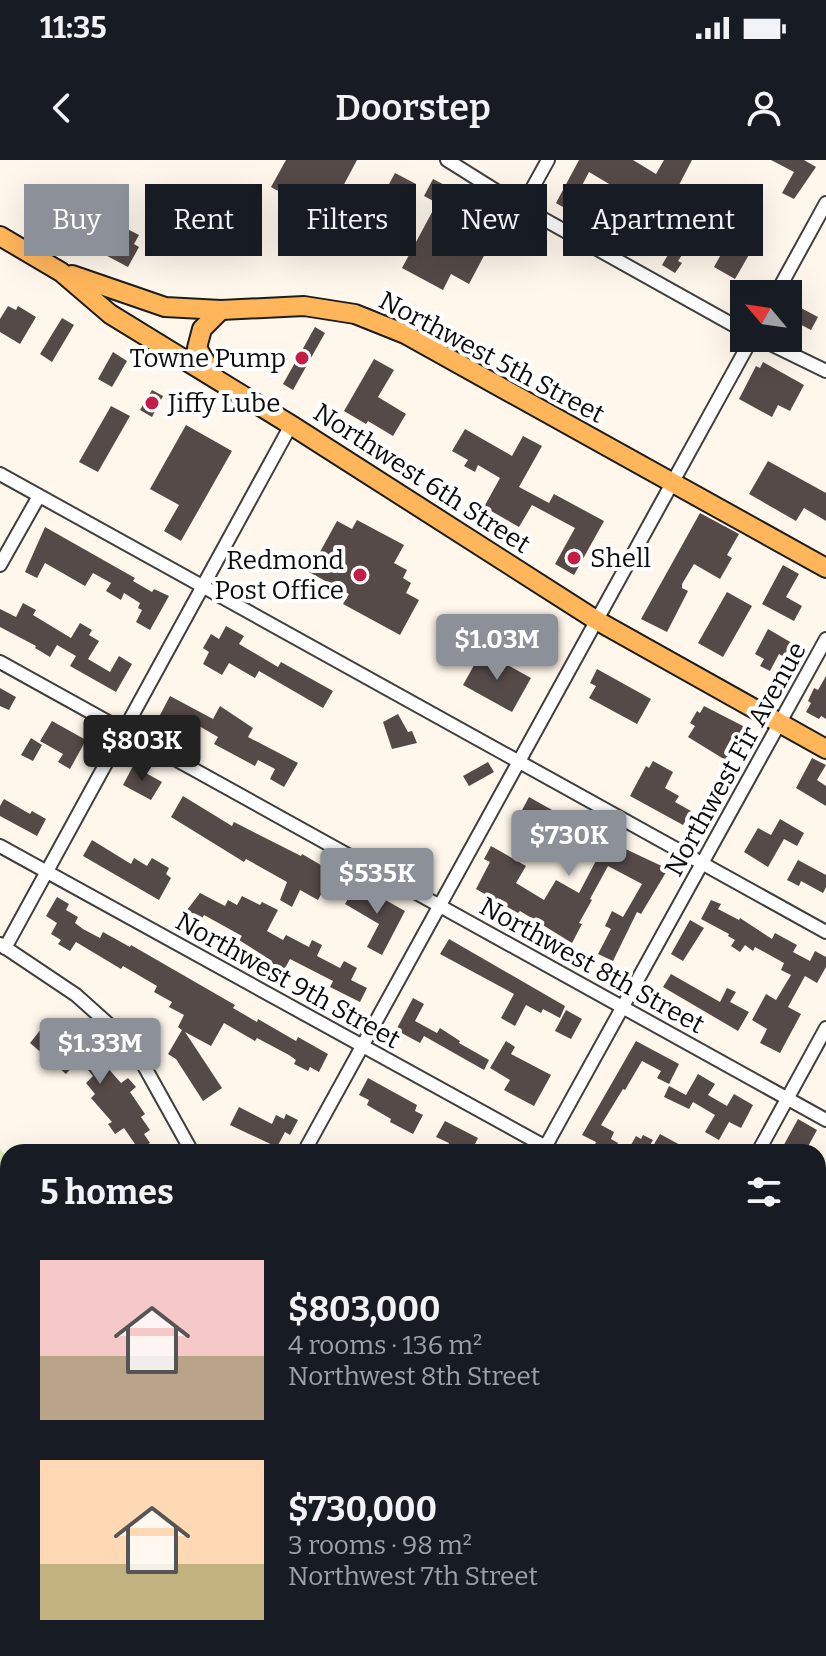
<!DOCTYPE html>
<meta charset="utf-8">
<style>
:root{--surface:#171b24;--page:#20242c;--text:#f1f3f6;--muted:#9ea1a6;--accent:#8c9099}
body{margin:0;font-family:Bitter,serif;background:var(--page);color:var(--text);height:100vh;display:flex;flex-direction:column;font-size:30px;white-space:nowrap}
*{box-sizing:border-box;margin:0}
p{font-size:26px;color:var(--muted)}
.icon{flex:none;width:44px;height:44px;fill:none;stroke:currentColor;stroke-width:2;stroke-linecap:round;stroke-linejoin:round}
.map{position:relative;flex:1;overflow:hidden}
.details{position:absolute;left:0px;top:984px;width:826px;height:512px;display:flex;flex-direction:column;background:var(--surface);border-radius:24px 24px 0 0;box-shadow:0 8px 32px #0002}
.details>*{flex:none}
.guide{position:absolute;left:24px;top:24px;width:778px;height:72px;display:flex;gap:16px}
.needle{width:52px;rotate:299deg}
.controls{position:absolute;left:730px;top:120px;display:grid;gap:16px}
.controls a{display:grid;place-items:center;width:72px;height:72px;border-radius:0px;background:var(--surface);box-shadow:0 8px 32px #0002;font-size:40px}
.price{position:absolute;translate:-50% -68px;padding:0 18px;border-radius:8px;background:var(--accent);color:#fff;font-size:26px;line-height:52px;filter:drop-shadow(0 2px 4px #0008)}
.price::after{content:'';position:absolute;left:50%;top:48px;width:24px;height:18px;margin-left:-12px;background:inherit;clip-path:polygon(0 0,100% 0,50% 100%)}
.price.active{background:#222;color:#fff}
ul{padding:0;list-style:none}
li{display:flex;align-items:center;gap:24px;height:200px;padding:0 40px}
li span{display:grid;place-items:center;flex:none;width:224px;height:160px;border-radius:0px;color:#555}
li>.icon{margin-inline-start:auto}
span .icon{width:96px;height:96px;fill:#fffc;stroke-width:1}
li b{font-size:34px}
h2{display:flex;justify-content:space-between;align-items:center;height:96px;padding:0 40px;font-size:34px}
.pill{padding:0 28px;border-radius:0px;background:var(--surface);box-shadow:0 8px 32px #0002;font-size:28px;line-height:72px}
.pill.active{background:var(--accent);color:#fff}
.status{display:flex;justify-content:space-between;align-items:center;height:56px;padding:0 40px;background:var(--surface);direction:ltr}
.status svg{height:22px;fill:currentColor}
header{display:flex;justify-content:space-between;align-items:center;height:104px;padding:0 40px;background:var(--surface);font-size:36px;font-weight:600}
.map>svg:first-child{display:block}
</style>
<div class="status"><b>11:35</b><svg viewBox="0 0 49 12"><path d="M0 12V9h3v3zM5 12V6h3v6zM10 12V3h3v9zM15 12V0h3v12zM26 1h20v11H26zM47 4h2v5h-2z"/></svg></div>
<header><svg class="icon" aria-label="back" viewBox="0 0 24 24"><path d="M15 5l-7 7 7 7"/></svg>Doorstep<svg class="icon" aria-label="person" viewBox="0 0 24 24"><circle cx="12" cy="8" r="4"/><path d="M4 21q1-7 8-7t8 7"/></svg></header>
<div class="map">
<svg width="826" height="1496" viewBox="0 0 826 1496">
<rect width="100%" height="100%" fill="#fff7eb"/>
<polygon fill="#dbebb3" points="0,989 8,998 8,1488 377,1488 382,1496 10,1496 0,1487"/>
<g fill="#554a48">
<polygon points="286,0 357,0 341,30 353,36 338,64 271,27"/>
<polygon points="579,0 633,0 656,14 664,0 692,0 679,25 712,50 678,101 682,103 675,113 662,105 693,52 674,40 671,44 641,25 631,42 635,45 620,70 617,68 611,78 599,71 618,45 614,43 621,31 589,12 577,35 589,42 580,57 556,43"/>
<polygon points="771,0 804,0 816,7 794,39 782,33 794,12"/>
<polygon points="395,13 416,24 396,62 375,50"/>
<polygon points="433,19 485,46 472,71 483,77 478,87 486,92 469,124 451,114 443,130 402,108 437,43 424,36"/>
<polygon points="98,54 139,75 134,84 139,87 128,107 92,88 102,70 93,64"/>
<polygon points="728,71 754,86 735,119 714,107 724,89 720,86"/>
<polygon points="8,146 16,150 18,146 36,157 20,184 0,172 0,159"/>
<polygon points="799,147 818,157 811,170 792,160"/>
<polygon points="62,158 74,165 52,202 40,194"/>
<polygon points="315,167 325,173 293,230 283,224"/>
<polygon points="113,192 127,201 112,227 98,219"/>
<polygon points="374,199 394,210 378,237 406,254 393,276 368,261 366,264 344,251"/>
<polygon points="763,202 804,225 790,251 778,245 772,257 739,239 756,206 760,208"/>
<polygon points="152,230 163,236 152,257 140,250"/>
<polygon points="111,246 130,256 98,312 79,302"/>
<polygon points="186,265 232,291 181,381 164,371 179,345 150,329"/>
<polygon points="465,269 512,296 523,276 542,286 519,327 549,343 554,334 604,361 574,415 555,404 575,368 532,345 519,367 484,347 500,318 478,305 475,312 464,306 468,300 452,291"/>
<polygon points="768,301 826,333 826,361 804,348 796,361 749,334"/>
<polygon points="700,353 739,374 727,395 732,398 720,419 694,404 682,424 682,428 688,431 667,472 641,459"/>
<polygon points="357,360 404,385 394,403 407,410 403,418 411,423 406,433 419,440 400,475 343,444 349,434 309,412 337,361 352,369"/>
<polygon points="45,367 135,418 133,421 152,432 154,429 169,436 150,470 136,462 142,450 138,448 140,443 124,433 121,440 106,431 111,423 93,413 85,426 45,403 37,418 25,412"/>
<polygon points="783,405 799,414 786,437 802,446 794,461 762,444"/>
<polygon points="727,432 752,446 723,497 698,483"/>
<polygon points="23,443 36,450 33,455 71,478 80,463 92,470 89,475 99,481 88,499 110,512 119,496 132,504 116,532 70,506 76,496 57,485 50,497 35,488 36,486 0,467 0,449 16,457"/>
<polygon points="226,466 244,476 239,484 278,507 281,502 333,531 323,548 259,511 255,518 229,503 222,515 203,504 209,492 203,488 211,474 219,479"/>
<polygon points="768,469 792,483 784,497 779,494 770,511 760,506 764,499 755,494"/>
<polygon points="482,491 531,518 512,552 463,525"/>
<polygon points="597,509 651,539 637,564 589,538 596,526 590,523"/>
<polygon points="826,516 826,559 821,556 819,559 806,552 811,543 808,541 814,528 818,530"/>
<polygon points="0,528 16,537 9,550 0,546"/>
<polygon points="170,536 213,559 220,546 253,568 248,577 298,603 284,627 270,619 275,609 258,600 255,606 214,584 218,577 194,563 190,571 160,555"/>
<polygon points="704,546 745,567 727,601 688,577 695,566 690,563 697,551 700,553"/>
<polygon points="398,554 408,572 412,571 417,583 392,589 383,562"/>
<polygon points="52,561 86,580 70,609 58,602 63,594 40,581"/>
<polygon points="31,578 42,585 33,601 21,595"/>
<polygon points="812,598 826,605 817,620 826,626 826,646 796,628"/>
<polygon points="653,601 673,612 665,628 679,636 675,642 691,651 683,665 630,636 646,606 649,608"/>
<polygon points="488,602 494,612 469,626 463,616"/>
<polygon points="133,606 162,622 151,640 123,625"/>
<polygon points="183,636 232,666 234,662 301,696 302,694 333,712 318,740 300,730 292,747 280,740 287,722 246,699 244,702 171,657"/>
<polygon points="529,637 600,677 668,709 641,754 637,752 613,801 598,794 611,769 605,766 612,751 623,757 642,724 608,706 590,739 592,740 579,763 582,764 572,783 520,751 518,753 476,729 490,702 484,699 491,686 526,706 516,723 544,740 556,720 579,733 599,695 580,685 573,698 513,667"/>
<polygon points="4,639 30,654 32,651 46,659 37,676 0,656 0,646"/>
<polygon points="780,659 804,673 797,686 784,679 768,707 744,692 758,668 771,675"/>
<polygon points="92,680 131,704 134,698 147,706 152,698 169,708 166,714 171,718 159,740 83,696"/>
<polygon points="798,700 826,715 826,727 823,733 801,721 799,726 787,720"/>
<polygon points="357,724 405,751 382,795 367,787 379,764 345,744"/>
<polygon points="200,733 225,746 228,740 237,745 242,736 260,745 262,742 278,750 267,771 283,780 286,775 309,787 312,780 322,785 317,796 340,808 344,801 357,808 351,820 367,828 360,842 330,827 333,821 290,799 284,810 271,803 272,801 239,780 242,776 204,755 202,759 187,750"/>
<polygon points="57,737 69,744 66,750 78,757 75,763 83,769 100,778 103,772 130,787 131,785 235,845 233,848 257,862 258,859 296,881 298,877 328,894 319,912 310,907 308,911 294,904 296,900 289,895 257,878 255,881 224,863 211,886 185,872 222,928 203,941 176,899 168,894 182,870 178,867 184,855 169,847 172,842 154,832 157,826 123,806 121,809 76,782 70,791 58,784 61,780 51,774 57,763 46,756"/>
<polygon points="711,740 721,744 718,749 739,760 740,758 772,779 775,773 797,785 793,792 810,801 815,791 826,797 826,807 817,823 805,816 788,847 801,854 780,893 760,883 767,869 752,860 766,834 776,840 791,815 781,810 784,803 755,787 753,791 745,785 740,792 731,786 735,780 728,776 729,774 701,759"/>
<polygon points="690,760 704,768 683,801 671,794"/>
<polygon points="449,779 565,846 560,858 543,849 541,853 526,845 515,866 501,858 514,834 440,794"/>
<polygon points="671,814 720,842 727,828 736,832 730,842 749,852 738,871 663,827"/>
<polygon points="413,838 424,844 415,861 437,873 440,868 460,881 459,883 489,900 484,910 424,876 420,883 396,870"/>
<polygon points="566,850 582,859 571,879 555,871"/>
<polygon points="42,868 68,891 78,879 99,897 102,894 110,903 106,906 121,923 128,918 136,927 130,932 145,954 141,957 150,970 144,974 150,983 139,990 124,968 115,974 108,964 112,962 91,938 95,934 86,923 93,916 79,899 66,914 30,883"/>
<polygon points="506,881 515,887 511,894 551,915 534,946 504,930 510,920 490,908"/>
<polygon points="636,881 679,904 669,924 657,918 661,911 642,901 625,930 623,929 601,965 614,972 611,979 618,983 614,992 604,992 594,987 596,982 582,975"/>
<polygon points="698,914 715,924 708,935 727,946 734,934 753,945 741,968 729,962 719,980 705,972 715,955 693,942 689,949 664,937 669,926 686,935"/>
<polygon points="368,918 417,945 415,951 423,955 413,974 390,962 391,959 367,945 369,940 359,935"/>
<polygon points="239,947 272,964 276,955 284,959 286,954 298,960 290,975 285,972 277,987 230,965"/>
<polygon points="798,959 817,970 805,992 780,992"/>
<polygon points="445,961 478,978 471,992 451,992 446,989 449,983 436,977"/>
<polygon points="660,974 693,992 664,992 653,986"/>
<polygon points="643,975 653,980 646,992 627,992 636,976 641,979"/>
</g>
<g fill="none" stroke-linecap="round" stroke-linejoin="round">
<defs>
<g id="minor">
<polyline points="447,0 522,47 744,171"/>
<polyline points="522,47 548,0"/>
<polyline points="776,134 826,43"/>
<polyline points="758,178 826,211"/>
<polyline points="0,314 826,772"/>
<polyline points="0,405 39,336"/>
<polyline points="0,502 826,960"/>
<polyline points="0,686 555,992"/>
<polyline points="0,784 76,835 133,886 192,992"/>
<polyline points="5,788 291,265"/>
<polyline points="543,991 826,479"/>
<polyline points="304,992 752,178"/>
<polyline points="758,992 826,868"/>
<polyline points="818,1136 826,1140"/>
<polyline points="818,1275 826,1261"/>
<polyline points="818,1319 826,1323"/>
<polyline points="480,1496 484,1488"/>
<polyline points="698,1496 702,1488"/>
</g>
<g id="primary">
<polyline points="0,76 61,112 110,154 291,265 596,460 826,589"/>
<polyline points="72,115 165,147 221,150 304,146 355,154 405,174 826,408"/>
<polyline points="215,218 197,188 202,169 221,150"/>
</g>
</defs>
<use href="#minor" stroke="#3f3f3f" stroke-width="16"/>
<use href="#primary" stroke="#1d1d1d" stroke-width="22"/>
<use href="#minor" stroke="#fff" stroke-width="12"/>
<use href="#primary" stroke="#ffb65b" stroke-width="18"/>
</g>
<g fill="#c31d46" stroke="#fff" stroke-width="3">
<circle cx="302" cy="198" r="8"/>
<circle cx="152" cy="243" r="8"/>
<circle cx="574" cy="398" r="8"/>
<circle cx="360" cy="415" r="8"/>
</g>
<g text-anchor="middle" stroke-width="8" stroke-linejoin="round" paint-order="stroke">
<g font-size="26" fill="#0c0c0c" stroke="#fff">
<text transform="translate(492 197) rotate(28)" y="9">Northwest 5th Street</text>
<text transform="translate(422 318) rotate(33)" y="9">Northwest 6th Street</text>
<text transform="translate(735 599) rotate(-61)" y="9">Northwest Fir Avenue</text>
<text transform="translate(592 805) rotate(29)" y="9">Northwest 8th Street</text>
<text transform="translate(288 820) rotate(29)" y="9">Northwest 9th Street</text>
</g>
<g font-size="26" fill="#0c0c0c" stroke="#fff" text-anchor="end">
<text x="286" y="207">Towne Pump</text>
<text x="168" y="252" text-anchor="start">Jiffy Lube</text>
<text x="590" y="407" text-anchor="start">Shell</text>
<text x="344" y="409">Redmond<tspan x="344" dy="30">Post Office</tspan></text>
</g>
</g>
</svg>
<div class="controls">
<a><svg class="needle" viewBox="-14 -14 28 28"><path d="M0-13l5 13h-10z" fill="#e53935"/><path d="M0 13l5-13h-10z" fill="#9ea1a6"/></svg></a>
</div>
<b class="price" style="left:497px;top:522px">$1.03M</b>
<b class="price active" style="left:142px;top:623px">$803K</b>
<b class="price" style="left:569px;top:718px">$730K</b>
<b class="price" style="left:377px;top:756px">$535K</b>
<b class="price" style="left:100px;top:926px">$1.33M</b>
<div class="guide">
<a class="pill active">Buy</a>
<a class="pill">Rent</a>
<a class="pill">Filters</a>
<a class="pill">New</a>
<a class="pill">Apartment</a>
</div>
<section class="details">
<h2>5 homes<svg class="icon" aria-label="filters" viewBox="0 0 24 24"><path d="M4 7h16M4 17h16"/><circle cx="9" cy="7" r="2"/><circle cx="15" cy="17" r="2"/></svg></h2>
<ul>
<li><span style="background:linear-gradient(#f6c9c9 60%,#b9a48a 0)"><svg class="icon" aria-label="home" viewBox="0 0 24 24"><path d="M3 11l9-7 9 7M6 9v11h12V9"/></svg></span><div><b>$803,000</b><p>4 rooms · 136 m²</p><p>Northwest 8th Street</p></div></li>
<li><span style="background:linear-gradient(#ffd9b3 65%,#c2b280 0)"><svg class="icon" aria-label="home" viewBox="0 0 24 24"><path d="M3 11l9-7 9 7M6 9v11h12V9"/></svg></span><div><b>$730,000</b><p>3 rooms · 98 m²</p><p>Northwest 7th Street</p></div></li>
</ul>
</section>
</div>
